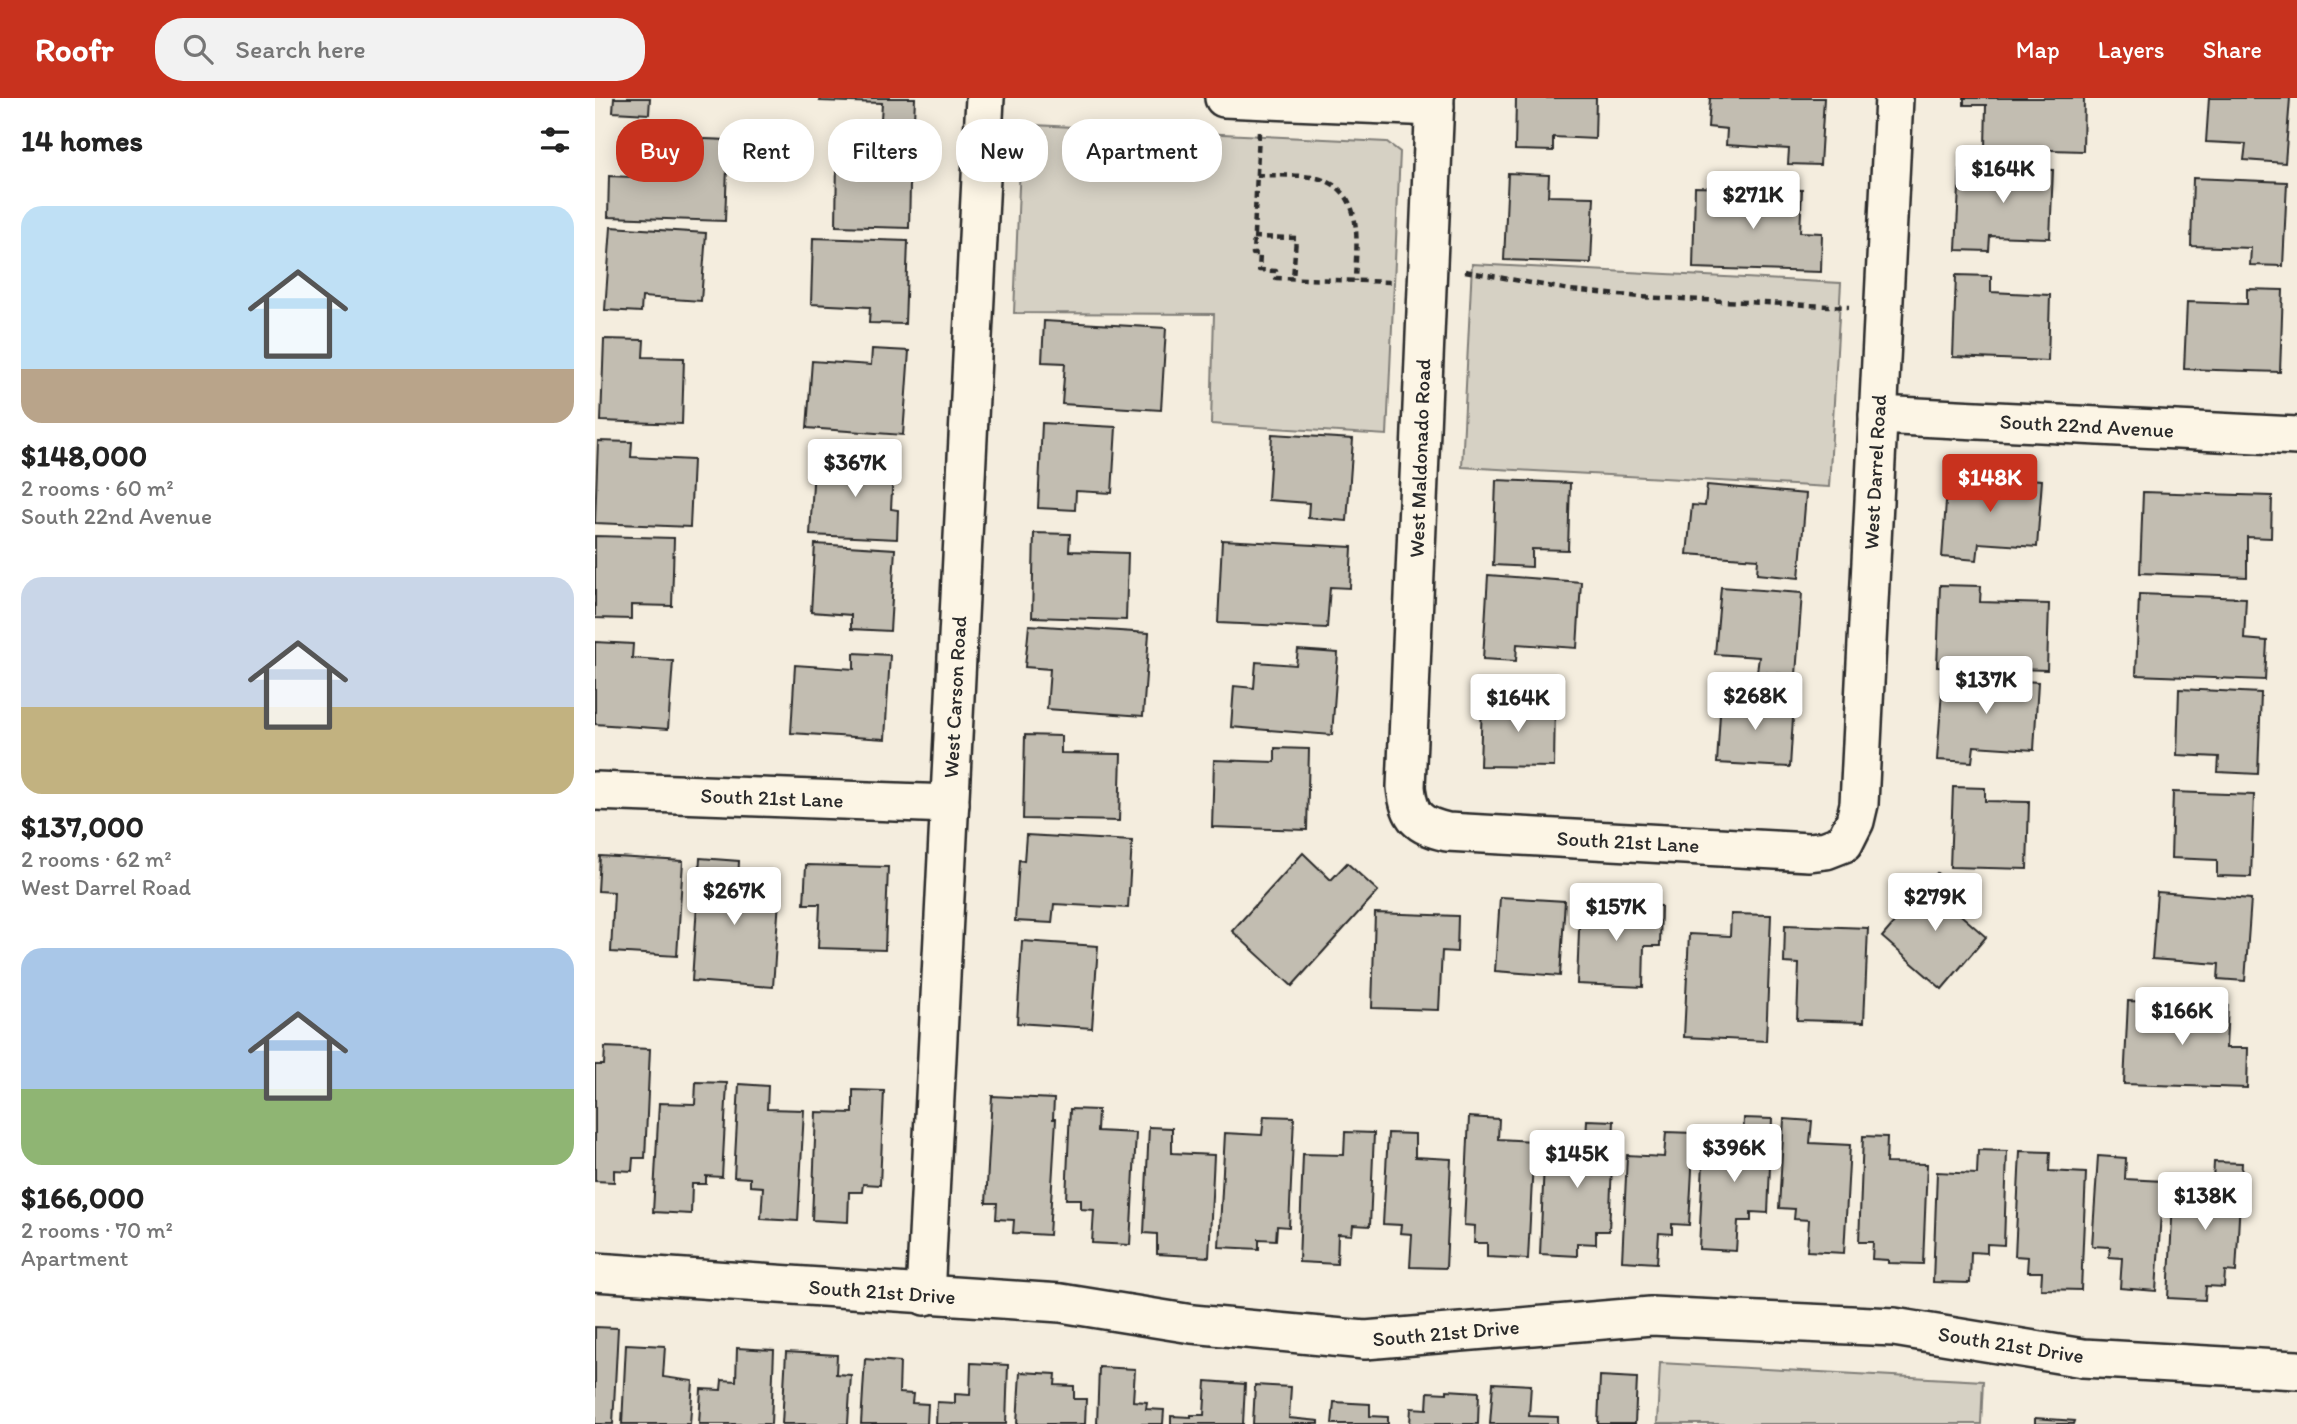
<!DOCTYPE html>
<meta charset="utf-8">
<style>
:root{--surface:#fff;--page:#f2f2f2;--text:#222;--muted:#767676;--accent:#c8321e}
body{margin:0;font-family:Itim,sans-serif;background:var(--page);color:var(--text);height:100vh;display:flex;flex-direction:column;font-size:26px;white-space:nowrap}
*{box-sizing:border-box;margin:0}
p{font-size:23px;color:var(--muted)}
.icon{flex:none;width:38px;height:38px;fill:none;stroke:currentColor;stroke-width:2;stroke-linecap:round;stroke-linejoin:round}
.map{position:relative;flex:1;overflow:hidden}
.side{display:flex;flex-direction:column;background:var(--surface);width:595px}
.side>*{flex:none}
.top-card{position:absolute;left:21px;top:21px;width:665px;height:63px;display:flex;gap:14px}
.price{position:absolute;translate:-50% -60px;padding:0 16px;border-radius:7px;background:#fff;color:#222;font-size:23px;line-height:46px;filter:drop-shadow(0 2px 4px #0008)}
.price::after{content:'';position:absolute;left:50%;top:42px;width:21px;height:16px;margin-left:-10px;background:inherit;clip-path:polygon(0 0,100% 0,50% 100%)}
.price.on{background:var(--accent);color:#fff}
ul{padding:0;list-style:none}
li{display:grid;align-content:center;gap:14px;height:371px;padding:0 21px}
li span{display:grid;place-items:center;height:217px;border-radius:21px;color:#555}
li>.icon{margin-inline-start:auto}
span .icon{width:126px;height:126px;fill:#fffc;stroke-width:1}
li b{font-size:30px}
h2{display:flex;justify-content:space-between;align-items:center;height:84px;padding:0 21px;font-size:30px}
.pill{padding:0 24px;border-radius:28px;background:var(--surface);box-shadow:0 4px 18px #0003;font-size:24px;line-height:63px}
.pill.on{background:var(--accent);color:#fff}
header{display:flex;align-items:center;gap:42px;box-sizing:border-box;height:98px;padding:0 35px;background:var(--accent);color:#fff}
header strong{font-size:33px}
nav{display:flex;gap:38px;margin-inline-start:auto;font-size:24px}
.search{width:490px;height:63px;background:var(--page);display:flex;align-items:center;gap:18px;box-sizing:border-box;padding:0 24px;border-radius:28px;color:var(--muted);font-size:26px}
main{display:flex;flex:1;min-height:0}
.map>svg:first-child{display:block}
</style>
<header>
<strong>Roofr</strong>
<div class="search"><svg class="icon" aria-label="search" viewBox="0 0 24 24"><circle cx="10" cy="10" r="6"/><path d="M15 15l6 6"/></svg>Search here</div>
<nav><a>Map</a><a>Layers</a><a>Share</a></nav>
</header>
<main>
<section class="side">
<h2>14 homes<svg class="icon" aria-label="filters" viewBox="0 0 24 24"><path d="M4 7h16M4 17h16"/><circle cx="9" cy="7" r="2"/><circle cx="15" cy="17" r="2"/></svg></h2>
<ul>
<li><span style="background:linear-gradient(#bfe0f5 75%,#b9a48a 0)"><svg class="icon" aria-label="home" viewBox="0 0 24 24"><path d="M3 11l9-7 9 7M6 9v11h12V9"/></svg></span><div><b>$148,000</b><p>2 rooms · 60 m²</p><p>South 22nd Avenue</p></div></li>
<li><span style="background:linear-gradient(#c9d6e8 60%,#c2b280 0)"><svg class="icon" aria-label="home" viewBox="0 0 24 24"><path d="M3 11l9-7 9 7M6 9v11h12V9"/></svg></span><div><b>$137,000</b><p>2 rooms · 62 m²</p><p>West Darrel Road</p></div></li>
<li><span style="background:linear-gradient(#a9c7e8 65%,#8fb573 0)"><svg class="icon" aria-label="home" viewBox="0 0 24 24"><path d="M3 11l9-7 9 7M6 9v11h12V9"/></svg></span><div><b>$166,000</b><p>2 rooms · 70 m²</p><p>Apartment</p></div></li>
</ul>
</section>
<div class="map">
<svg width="1702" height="1326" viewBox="0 0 1702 1326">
<rect width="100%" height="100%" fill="#f4edde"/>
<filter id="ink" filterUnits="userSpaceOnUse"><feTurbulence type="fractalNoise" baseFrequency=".0143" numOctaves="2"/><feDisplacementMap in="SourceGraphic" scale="14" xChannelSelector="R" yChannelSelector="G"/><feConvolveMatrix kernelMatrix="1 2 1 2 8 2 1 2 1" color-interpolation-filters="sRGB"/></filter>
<g filter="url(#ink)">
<g fill="#d6d1c4" stroke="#807e78" stroke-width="2">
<polygon points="438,27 792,44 805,54 792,337 616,326 619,216 419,215 426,39 432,29"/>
<polygon points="877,166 1246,185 1234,389 867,369"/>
<polygon points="1065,1265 1388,1283 1386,1326 1062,1326"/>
</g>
<g fill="#c2bdb1" stroke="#2b2b2b" stroke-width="2">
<polygon points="19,0 55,0 54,16 18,14"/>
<polygon points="226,0 320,0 319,22 286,21 287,5 225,3"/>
<polygon points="921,0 1001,0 1000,41 958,39 958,53 920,52"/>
<polygon points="1115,0 1229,0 1225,67 1193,66 1194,51 1131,47 1132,31 1113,29"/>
<polygon points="1369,0 1489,0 1488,53 1390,50 1391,7 1369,7"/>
<polygon points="1614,0 1695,0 1690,65 1649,62 1651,46 1611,44"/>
<polygon points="38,38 133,42 130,123 13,119 14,78 37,79"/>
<polygon points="279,44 316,46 314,130 241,128 242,60 278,62"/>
<polygon points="1365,68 1458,72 1455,140 1395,138 1394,153 1361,152"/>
<polygon points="913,75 954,77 953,98 999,99 996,165 909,162"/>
<polygon points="1598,80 1692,84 1688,168 1655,167 1656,150 1596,148"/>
<polygon points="1100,89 1207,92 1205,134 1227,135 1226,174 1098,170"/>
<polygon points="16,129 111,135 106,203 47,199 46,214 10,212"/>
<polygon points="218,140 313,143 310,226 274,225 275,209 216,206"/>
<polygon points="1361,177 1396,178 1396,194 1455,197 1453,263 1358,259"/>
<polygon points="1652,191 1688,192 1685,274 1589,271 1592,204 1652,206"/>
<polygon points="449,223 571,230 566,312 467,306 470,265 447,264"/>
<polygon points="9,241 49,242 48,259 89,260 87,326 6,323"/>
<polygon points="277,251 314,253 308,337 212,330 217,263 276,267"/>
<polygon points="447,325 521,329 517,395 481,393 480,412 443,410"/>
<polygon points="677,336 758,341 752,423 713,420 714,405 673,402"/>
<polygon points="3,343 37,344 36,359 98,362 95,429 0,425"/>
<polygon points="262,354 299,355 296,411 303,412 302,441 215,437 219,368 260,372"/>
<polygon points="1353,376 1447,382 1442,449 1384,445 1382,462 1347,459"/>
<polygon points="901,382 975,385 973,452 937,451 937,469 898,467"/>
<polygon points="1112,387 1211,396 1204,480 1162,476 1163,461 1092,456 1097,407 1110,408"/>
<polygon points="1548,394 1677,398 1676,440 1652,439 1652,479 1545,475"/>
<polygon points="439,435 475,436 474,453 533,455 531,522 437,519"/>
<polygon points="0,438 79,440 77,508 36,507 36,521 0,520"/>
<polygon points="627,442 757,449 755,490 735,489 732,530 623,525"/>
<polygon points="220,446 300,451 295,533 256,531 256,517 216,514"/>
<polygon points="893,477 986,484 982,550 922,546 921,563 888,561"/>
<polygon points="1345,487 1386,488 1385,504 1454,506 1452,572 1342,569"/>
<polygon points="1126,489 1207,495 1201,577 1162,574 1164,559 1120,556"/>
<polygon points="1544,496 1651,500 1649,541 1672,543 1670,582 1541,577"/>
<polygon points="434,527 554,535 548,618 452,611 455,571 430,569"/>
<polygon points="0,544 38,546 37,560 78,563 73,631 0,626"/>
<polygon points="703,552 743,555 737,637 636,629 639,588 659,590 661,564 701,567"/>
<polygon points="259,555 295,557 290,641 196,635 200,567 259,571"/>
<polygon points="1348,578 1443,584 1439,652 1379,648 1377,664 1342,662"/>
<polygon points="1584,591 1666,595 1663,676 1623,674 1624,659 1582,657"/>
<polygon points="1126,599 1199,604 1195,669 1122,665"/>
<polygon points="887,603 960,604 959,669 885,668"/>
<polygon points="430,637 466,638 466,655 526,656 524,723 428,721"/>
<polygon points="680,650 714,651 712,732 617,729 619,662 680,664"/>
<polygon points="1358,689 1390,690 1390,703 1434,704 1432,771 1355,769"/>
<polygon points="1578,694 1659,697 1656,779 1622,778 1622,762 1576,760"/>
<polygon points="431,737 537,743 533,810 459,806 457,825 420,823 424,762 429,763"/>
<polygon points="708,755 736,782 752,765 783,793 697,888 637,833"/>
<polygon points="5,758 88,763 82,858 16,854 19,794 3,793"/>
<polygon points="105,760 144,763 143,785 185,787 178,889 97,883"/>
<polygon points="211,767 293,769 290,852 223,850 225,806 209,806"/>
<polygon points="1342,775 1370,800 1360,812 1391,839 1347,891 1287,839"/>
<polygon points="1562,794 1656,801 1650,883 1623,881 1624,866 1557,861"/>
<polygon points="905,799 970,803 965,878 900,873"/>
<polygon points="985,805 1066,808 1065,848 1049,848 1048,889 982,886"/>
<polygon points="780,815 863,818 862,854 847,853 844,912 777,910"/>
<polygon points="1136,816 1176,817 1171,943 1089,939 1094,836 1135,838"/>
<polygon points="1190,827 1273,830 1269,924 1202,922 1204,866 1189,865"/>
<polygon points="427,843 503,848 497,930 422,925"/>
<polygon points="1533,903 1633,907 1631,950 1653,950 1652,990 1529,986"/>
<polygon points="10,949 55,951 50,1060 38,1060 37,1073 19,1072 19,1084 0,1083 0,967 9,967"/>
<polygon points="101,984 132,985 127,1079 111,1078 111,1086 97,1086 96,1116 58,1114 64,1005 100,1006"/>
<polygon points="144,986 173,988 172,1011 209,1012 203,1123 166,1121 168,1089 155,1088 155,1080 139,1079"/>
<polygon points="258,992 289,993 285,1087 268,1086 267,1094 254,1094 253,1124 217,1122 221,1014 258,1015"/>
<polygon points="397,998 459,1001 458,1021 461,1021 454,1137 418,1135 419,1122 401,1121 402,1105 391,1105"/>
<polygon points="475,1011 503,1012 502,1033 541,1035 535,1147 497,1145 499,1112 486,1111 486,1101 471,1101"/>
<polygon points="669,1018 699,1019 694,1129 682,1128 681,1142 664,1141 664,1151 624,1149 630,1035 667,1037"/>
<polygon points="874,1019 904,1021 903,1041 939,1043 933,1161 892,1159 892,1145 879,1145 880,1128 869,1127"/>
<polygon points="1149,1020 1177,1021 1173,1115 1156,1114 1156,1123 1143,1123 1141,1153 1104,1151 1109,1042 1148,1043"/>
<polygon points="1189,1021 1217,1023 1215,1045 1255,1047 1249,1155 1212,1153 1214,1122 1199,1121 1200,1111 1184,1110"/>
<polygon points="992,1022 1019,1023 1014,1133 1001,1133 1001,1146 982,1145 982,1158 945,1156 950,1042 991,1043"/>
<polygon points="554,1029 577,1030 577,1055 619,1057 614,1159 562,1156 562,1136 549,1135"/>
<polygon points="750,1034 779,1035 775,1128 758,1127 757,1137 743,1136 742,1166 704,1164 708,1056 749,1057"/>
<polygon points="1071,1034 1099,1035 1094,1127 1077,1126 1077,1136 1064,1135 1062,1165 1027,1163 1032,1057 1069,1059"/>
<polygon points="793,1035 820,1036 820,1059 856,1061 851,1170 815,1169 817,1136 805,1135 806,1127 788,1126"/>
<polygon points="1268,1038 1292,1039 1291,1065 1332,1066 1328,1166 1293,1165 1293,1162 1277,1161 1278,1144 1264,1144"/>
<polygon points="1383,1052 1412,1053 1409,1147 1392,1146 1392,1155 1376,1154 1375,1185 1338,1184 1342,1074 1382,1076"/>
<polygon points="1425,1053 1455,1054 1454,1073 1491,1075 1486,1192 1446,1191 1447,1174 1432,1174 1433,1159 1420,1158"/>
<polygon points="1503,1058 1531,1060 1530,1081 1568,1083 1561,1193 1525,1190 1527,1160 1514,1159 1515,1149 1497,1148"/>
<polygon points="1619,1064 1647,1065 1641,1174 1630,1173 1629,1189 1611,1188 1610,1202 1573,1200 1579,1082 1618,1084"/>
<polygon points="0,1229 23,1230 18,1326 0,1326"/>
<polygon points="31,1246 70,1248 68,1279 98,1283 95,1326 27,1326"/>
<polygon points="142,1250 179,1252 176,1326 104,1326 106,1291 126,1292 127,1282 141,1283"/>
<polygon points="191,1254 242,1257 241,1276 256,1277 253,1326 187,1326"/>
<polygon points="270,1261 305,1264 304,1295 318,1296 317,1305 333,1306 332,1326 266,1326"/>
<polygon points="376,1265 413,1267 411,1326 341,1326 342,1304 360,1305 360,1296 375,1297"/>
<polygon points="504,1269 540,1271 538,1303 552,1304 551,1311 569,1312 568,1326 502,1326"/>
<polygon points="425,1274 461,1276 460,1287 479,1288 479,1301 491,1301 490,1326 422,1326"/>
<polygon points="1005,1278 1042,1280 1040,1326 1003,1326"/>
<polygon points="611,1283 650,1286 648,1326 576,1326 576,1318 596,1319 596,1317 609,1317"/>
<polygon points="898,1285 936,1287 934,1318 963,1319 963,1326 895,1326"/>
<polygon points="660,1287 696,1289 694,1320 724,1323 724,1326 658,1326"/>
<polygon points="852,1292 884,1294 883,1326 815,1326 816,1310 832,1311 833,1294 852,1295"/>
<polygon points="739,1304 775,1306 775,1318 793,1319 793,1326 737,1326"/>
<polygon points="1440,1320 1480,1323 1479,1326 1440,1326"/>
</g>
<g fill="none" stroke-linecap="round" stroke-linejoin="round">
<defs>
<g id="minor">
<polyline points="629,0 840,9"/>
<path d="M840,0l-29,689c3,30 11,38 41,45l362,20 17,-2 18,-7 11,-22 4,-17 35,-706"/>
<polyline points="1283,317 1702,338"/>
<polyline points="0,693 355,706"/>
<polyline points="0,1174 466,1205 597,1226 770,1242 1056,1218 1299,1229 1488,1260 1702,1272"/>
<polyline points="330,1198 390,0"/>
</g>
</defs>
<use href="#minor" stroke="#2b2b2b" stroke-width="42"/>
<g stroke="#2b2b2b" stroke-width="4.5" stroke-dasharray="7 5" stroke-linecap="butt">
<polyline points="664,34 658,156 665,156 664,172 681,173 681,180 797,184"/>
<path d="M662,77c19,1 41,-1 60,3 49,12 39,66 38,103"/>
<polyline points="658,139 701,140 698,181"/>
<polyline points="870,173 975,192 1045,199 1254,209"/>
</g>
<use href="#minor" stroke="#fcf5e5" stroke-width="37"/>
</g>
</g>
<g text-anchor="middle" stroke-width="5" stroke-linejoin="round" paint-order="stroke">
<g font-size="21" fill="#2b2b2b" stroke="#fcf5e5">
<text transform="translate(1492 328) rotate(3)" y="7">South 22nd Avenue</text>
<text transform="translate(825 360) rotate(-88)" y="7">West Maldonado Road</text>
<text transform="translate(1280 374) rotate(-87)" y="7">West Darrel Road</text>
<text transform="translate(360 599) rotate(-87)" y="7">West Carson Road</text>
<text transform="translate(177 700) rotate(2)" y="7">South 21st Lane</text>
<text transform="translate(1033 744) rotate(3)" y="7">South 21st Lane</text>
<text transform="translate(287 1194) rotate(4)" y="7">South 21st Drive</text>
<text transform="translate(851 1235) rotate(-5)" y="7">South 21st Drive</text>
<text transform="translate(1416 1247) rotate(9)" y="7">South 21st Drive</text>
</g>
</g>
</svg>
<b class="price" style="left:1408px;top:107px">$164K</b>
<b class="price" style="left:1158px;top:133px">$271K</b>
<b class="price" style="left:260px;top:401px">$367K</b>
<b class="price on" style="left:1395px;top:416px">$148K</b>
<b class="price" style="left:1391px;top:618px">$137K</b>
<b class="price" style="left:1160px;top:634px">$268K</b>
<b class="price" style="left:923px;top:636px">$164K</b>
<b class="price" style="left:139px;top:829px">$267K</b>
<b class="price" style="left:1340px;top:835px">$279K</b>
<b class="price" style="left:1021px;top:845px">$157K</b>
<b class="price" style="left:1587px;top:949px">$166K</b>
<b class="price" style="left:1139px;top:1086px">$396K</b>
<b class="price" style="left:982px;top:1092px">$145K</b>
<b class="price" style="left:1610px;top:1134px">$138K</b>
<div class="top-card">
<a class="pill on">Buy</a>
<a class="pill">Rent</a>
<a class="pill">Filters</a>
<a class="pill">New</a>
<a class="pill">Apartment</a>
</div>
</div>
</main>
